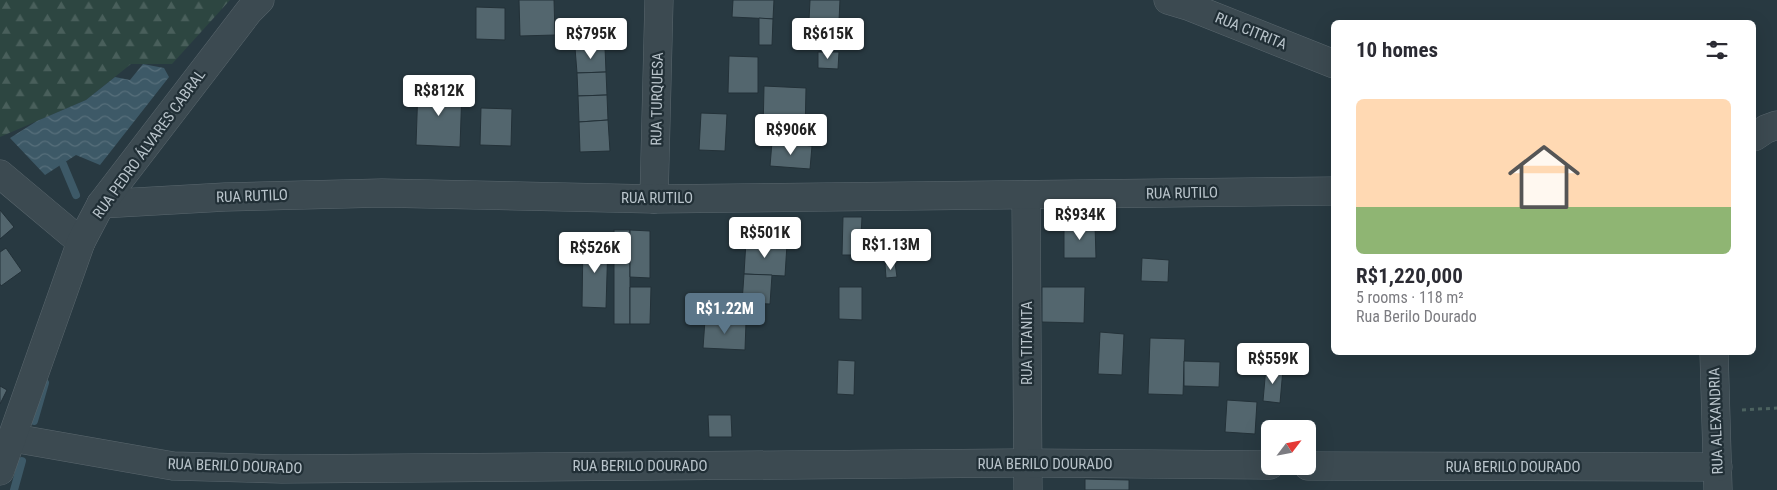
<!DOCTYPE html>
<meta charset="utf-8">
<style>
:root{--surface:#fff;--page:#f2f2f3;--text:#2b2b33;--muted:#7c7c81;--line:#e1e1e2;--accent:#5b7689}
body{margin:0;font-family:"Roboto Condensed",sans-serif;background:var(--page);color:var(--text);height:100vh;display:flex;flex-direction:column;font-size:19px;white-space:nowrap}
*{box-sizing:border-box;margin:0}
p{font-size:16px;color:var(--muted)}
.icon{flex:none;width:28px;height:28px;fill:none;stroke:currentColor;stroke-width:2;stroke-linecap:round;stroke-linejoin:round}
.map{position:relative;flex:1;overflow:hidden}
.sheet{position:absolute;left:1331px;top:20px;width:425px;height:335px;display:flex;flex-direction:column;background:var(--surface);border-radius:8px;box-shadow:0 5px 20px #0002}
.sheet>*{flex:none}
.needle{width:32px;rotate:58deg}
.tools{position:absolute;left:1261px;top:420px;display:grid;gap:10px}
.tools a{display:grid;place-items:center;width:55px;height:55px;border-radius:8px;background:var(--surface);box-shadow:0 5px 20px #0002;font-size:25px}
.price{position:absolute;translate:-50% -42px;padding:0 11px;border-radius:5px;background:#fff;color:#222;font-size:16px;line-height:32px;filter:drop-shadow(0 1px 2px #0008)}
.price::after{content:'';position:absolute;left:50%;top:30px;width:15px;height:11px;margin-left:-8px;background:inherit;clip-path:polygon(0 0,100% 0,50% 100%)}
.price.current{background:var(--accent);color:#fff}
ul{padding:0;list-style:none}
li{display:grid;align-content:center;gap:10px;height:265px;padding:0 25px}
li+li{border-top:1px solid var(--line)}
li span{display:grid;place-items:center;height:155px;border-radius:8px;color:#555}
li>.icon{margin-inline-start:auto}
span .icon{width:90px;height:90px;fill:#fffc;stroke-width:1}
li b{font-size:21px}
h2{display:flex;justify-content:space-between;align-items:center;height:60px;padding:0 25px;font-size:21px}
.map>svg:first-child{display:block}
</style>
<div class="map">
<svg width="1777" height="490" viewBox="0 0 1777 490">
<defs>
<pattern id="forest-firs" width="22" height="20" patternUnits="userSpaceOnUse" patternTransform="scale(1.25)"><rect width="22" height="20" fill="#2d4641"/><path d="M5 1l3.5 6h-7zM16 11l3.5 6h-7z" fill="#495f5b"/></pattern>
<pattern id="water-waves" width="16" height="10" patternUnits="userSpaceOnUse" patternTransform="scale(1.25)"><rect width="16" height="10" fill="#3d5967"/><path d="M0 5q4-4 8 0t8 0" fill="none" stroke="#576f7b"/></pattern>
</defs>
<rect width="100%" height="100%" fill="#283941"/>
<polygon fill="url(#forest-firs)" points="0,0 230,0 172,64 131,64 86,100 0,137"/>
<polygon fill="url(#water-waves)" points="143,64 164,68 169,77 100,165 76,155 45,175 10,138 37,121 86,100 115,77 130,80"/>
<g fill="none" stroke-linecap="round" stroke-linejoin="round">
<g stroke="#3d5967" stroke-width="8">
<polyline points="63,164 76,195"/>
<polyline points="34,421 45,383"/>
<polyline points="14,490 22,461"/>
</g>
</g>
<g fill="#53666e" stroke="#233138">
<polygon points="519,0 554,0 555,35 520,36"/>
<polygon points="733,0 774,0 773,19 732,17"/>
<polygon points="810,0 840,0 838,42 808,40"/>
<polygon points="476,7 505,8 505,40 476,39"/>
<polygon points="759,18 773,19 772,45 759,45"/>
<polygon points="605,47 606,72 577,73 575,48"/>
<polygon points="818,52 839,52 838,69 818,68"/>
<polygon points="729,56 758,57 758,93 728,93"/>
<polygon points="606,72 607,95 578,96 577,73"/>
<polygon points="764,86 806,88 805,135 763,134"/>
<polygon points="418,87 462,89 460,147 416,145"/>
<polygon points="607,95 608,120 579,122 578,96"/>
<polygon points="481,108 512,109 511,146 480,145"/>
<polygon points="701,113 727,114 725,151 699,150"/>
<polygon points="608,120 610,151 580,152 579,122"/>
<polygon points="772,142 812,146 810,169 770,166"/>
<polygon points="0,210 14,227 0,239"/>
<polygon points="843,217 862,217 860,255 842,255"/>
<polygon points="1064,224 1095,224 1096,258 1064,258"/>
<rect x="614" y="230" width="16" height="94"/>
<polygon points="630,230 650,231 650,278 630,277"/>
<polygon points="583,240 608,241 606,308 582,307"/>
<polygon points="746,241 787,244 785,276 744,274"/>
<polygon points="6,248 22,271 1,286 0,284 0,252"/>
<polygon points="1142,258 1169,260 1168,282 1141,281"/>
<polygon points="895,263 897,277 886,278 885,264"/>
<polygon points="744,274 772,275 770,304 742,303"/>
<polygon points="630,287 651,287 650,324 630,324"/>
<polygon points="839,287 862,287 862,320 839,319"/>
<polygon points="1042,287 1085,287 1084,323 1042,322"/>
<polygon points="705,320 746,322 745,350 703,348"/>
<polygon points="1100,332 1124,334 1122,375 1098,374"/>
<polygon points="1150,338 1185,339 1183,395 1148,394"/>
<polygon points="838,360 855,361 854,395 837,394"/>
<polygon points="1184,361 1220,362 1219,387 1184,386"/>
<polygon points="1266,367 1283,369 1280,403 1263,401"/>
<polygon points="0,386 7,390 0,404"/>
<polygon points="1227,400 1257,402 1255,434 1225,432"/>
<polygon points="708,415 731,415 732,437 709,437"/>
<polygon points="1085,479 1129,480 1129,490 1085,490"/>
</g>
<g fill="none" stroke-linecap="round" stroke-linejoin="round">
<defs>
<g id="minor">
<polyline points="1168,0 1188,6 1334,64"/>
<polyline points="1754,137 1766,129 1777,125"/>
<polyline points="0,174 81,242"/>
<polyline points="1026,195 1028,490"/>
<polyline points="654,199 659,0"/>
<polyline points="101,204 225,197 382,193 654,199 1334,191"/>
<polyline points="1714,352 1718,490"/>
<polyline points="13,438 173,466 282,469 1028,463 1270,465"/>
<polyline points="1308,466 1718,467"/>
<polyline points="0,471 81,242 101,204 249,11 260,0"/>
</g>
</defs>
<use href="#minor" stroke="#5a676e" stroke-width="29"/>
<polyline stroke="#4c625f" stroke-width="3" stroke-dasharray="4 4" stroke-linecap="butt" points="1742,410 1777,408"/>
<use href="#minor" stroke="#3c4a51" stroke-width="28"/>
</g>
<g text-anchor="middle" stroke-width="4.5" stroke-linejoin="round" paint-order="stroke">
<g font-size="15" fill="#b9c4cb" stroke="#212f36">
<text transform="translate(1251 31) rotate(22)" y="5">RUA CITRITA</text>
<text transform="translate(657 99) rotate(-89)" y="5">RUA TURQUESA</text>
<text transform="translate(149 144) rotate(-54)" y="5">RUA PEDRO ÁLVARES CABRAL</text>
<text transform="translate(1182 193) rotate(-1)" y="5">RUA RUTILO</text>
<text transform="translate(252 196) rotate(-2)" y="5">RUA RUTILO</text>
<text x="657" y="203">RUA RUTILO</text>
<text transform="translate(1027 343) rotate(-90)" y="5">RUA TITANITA</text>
<text transform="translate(1716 421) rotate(-92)" y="5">RUA ALEXANDRIA</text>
<text x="1045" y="469">RUA BERILO DOURADO</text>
<text transform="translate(235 466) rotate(2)" y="5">RUA BERILO DOURADO</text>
<text x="640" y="471">RUA BERILO DOURADO</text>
<text x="1513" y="472">RUA BERILO DOURADO</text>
</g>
</g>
</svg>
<div class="tools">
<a><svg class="needle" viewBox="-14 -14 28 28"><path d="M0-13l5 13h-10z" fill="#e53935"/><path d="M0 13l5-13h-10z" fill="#7c7c81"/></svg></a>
</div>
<b class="price" style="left:591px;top:60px">R$795K</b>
<b class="price" style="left:828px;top:60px">R$615K</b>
<b class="price" style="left:439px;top:117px">R$812K</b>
<b class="price" style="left:791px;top:156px">R$906K</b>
<b class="price" style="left:1080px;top:241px">R$934K</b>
<b class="price" style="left:765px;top:259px">R$501K</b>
<b class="price" style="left:891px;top:271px">R$1.13M</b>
<b class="price" style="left:595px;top:274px">R$526K</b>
<b class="price current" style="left:725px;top:335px">R$1.22M</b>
<b class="price" style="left:1273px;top:385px">R$559K</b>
<section class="sheet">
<h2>10 homes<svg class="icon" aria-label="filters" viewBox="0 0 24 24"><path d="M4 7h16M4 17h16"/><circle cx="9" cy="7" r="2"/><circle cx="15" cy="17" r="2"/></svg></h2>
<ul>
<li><span style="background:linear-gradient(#ffd9b3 70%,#8fb573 0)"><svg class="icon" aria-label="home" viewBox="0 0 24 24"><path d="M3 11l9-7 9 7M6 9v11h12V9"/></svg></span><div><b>R$1,220,000</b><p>5 rooms · 118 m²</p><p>Rua Berilo Dourado</p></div></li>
</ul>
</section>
</div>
